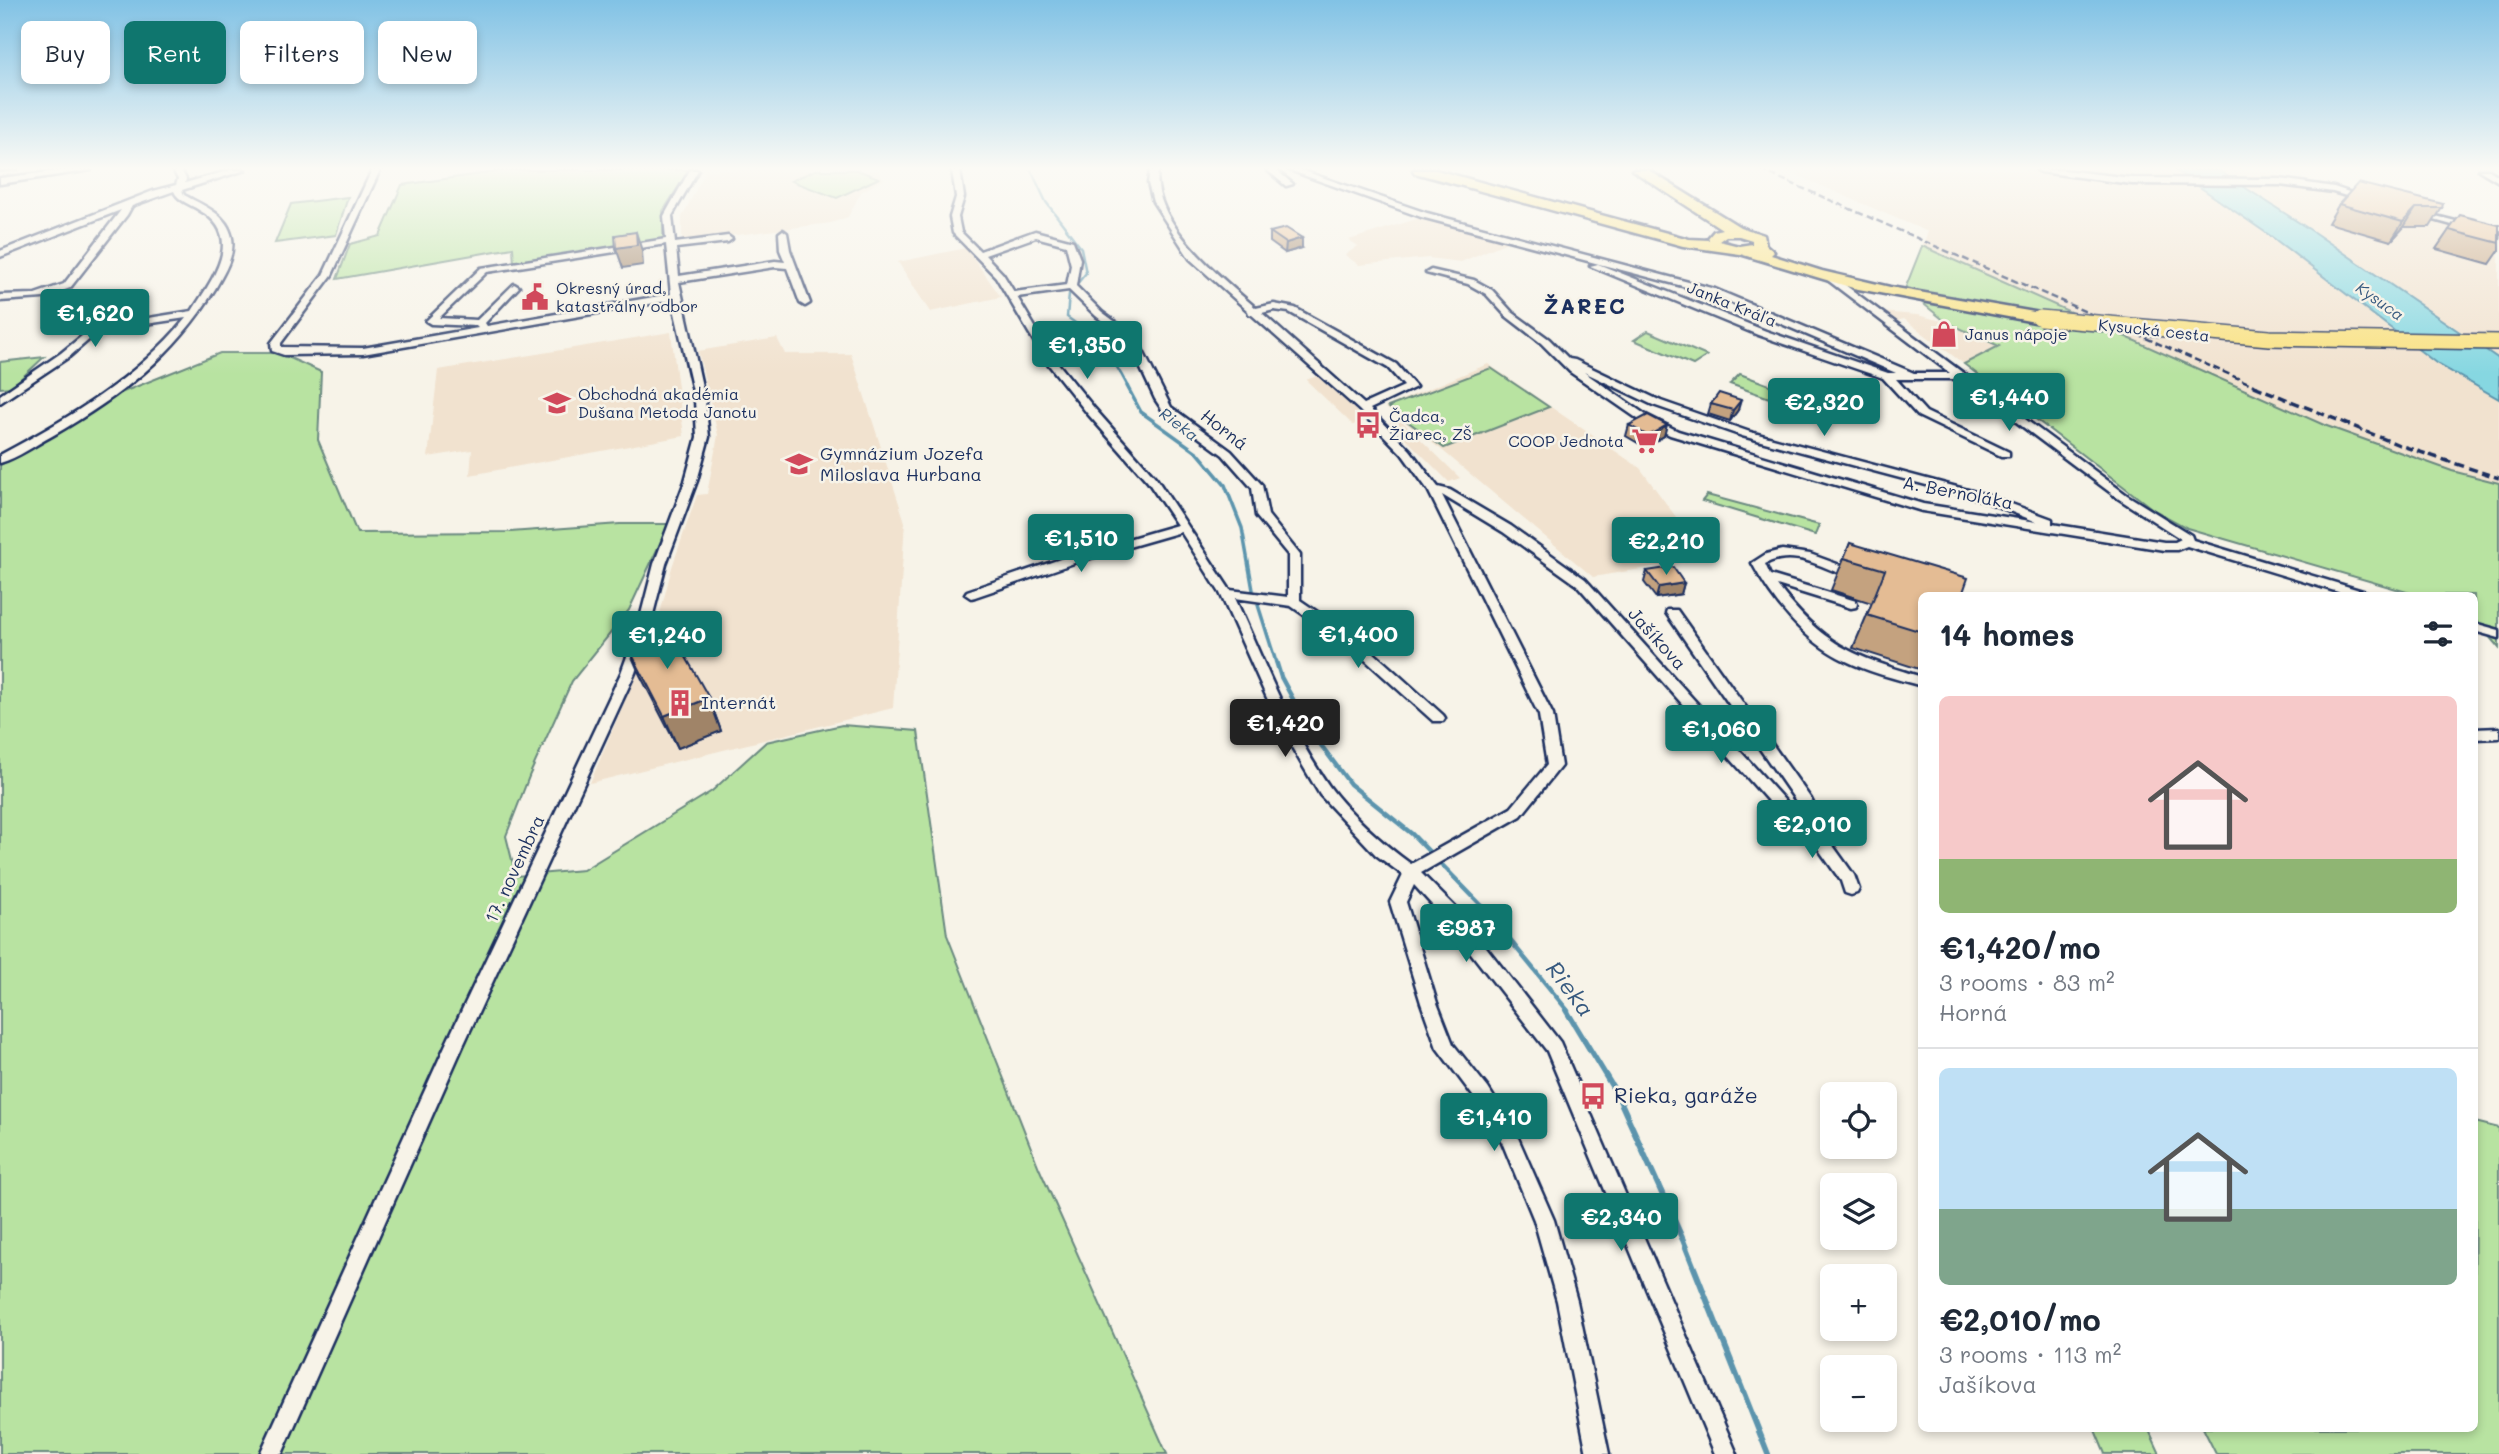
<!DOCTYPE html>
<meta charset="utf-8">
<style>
:root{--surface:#fff;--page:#f6f6f7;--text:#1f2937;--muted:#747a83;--line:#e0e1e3;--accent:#0f766e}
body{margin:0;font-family:Mali,sans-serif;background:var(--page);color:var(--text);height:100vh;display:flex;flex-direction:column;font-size:26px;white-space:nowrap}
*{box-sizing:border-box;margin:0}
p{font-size:23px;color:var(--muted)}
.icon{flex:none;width:38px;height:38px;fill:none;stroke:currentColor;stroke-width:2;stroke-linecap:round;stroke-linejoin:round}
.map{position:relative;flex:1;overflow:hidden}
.sheet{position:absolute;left:1918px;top:592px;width:560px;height:840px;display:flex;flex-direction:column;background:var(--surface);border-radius:10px;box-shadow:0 4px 10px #0003}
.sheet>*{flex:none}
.top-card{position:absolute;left:21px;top:21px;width:665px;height:63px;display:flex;gap:14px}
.buttons{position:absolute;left:1820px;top:1082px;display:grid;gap:14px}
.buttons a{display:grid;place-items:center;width:77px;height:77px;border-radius:10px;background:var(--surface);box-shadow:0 4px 10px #0003;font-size:35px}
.price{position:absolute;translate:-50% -60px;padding:0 16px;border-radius:7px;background:var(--accent);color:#fff;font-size:23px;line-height:46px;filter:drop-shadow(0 2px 4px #0008)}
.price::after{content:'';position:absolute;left:50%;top:42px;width:21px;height:16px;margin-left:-10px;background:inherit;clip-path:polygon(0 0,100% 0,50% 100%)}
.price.active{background:#222;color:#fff}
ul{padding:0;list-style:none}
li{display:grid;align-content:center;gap:14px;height:371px;padding:0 21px}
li+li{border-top:2px solid var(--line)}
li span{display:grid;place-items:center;height:217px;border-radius:10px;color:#555}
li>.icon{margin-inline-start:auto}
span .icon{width:126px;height:126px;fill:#fffc;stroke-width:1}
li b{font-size:30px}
h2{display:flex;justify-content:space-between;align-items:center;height:84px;padding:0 21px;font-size:30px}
.tag{padding:0 24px;border-radius:10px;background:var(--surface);box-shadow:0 4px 10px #0003;font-size:24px;line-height:63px}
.tag.active{background:var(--accent);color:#fff}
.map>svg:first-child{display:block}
</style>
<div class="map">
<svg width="2499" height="1454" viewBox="0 0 2499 1454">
<rect width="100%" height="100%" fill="#f7f3e8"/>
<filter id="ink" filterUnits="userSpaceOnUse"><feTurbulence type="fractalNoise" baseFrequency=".0143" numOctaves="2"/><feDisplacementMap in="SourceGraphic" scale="14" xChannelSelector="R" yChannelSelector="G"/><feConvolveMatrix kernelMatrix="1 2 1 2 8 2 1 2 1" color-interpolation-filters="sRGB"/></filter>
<g filter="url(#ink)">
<g fill="#f1e2cf">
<polygon points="706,170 877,170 884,179 861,192 848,217 831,223 682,242 682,217"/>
<polygon points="1785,170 2175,170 2272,237 2436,363 2499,399 2499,483 2452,471 2324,425 1922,246 1928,232"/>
<polygon points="2218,170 2256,170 2499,236 2499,359 2312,231"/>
<polygon points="1423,217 1507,242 1461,262 1428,258 1359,265 1345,255 1358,246 1349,240"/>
<polygon points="966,248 1001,297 930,312 898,262"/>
<polygon points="1880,312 1917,315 1946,322 2000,347 1964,364 1904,319 1893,322"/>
<polygon points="671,332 684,436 470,475 472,450 428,457 438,370"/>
<polygon points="777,338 785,354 851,354 905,522 893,708 590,783 657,625 672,567 697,495 707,494 718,435 698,351"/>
<polygon points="1488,364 1640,468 1706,558 1593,577 1443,451 1385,407"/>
<polygon points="1317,376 1351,406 1365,421 1353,425 1306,380"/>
<polygon points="1400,419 1404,423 1460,478 1449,482 1389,422"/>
</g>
<g fill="#b8e3a1" stroke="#6a8980" stroke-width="2">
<polygon points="509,170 689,170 663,211 663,240 514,263 513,248 337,279 350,244 380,236 402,185"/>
<polygon points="815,170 857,170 879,178 837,198 791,181"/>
<polygon points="348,197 336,235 275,243 291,204"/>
<polygon points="1922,246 2324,425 2452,471 2499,483 2499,648 2475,620 2474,595 2417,595 2187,528 2154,510 1964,364 1999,346 1946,322 1905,289"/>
<polygon points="1648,331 1707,356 1693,365 1634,340"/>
<polygon points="220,353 279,353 321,372 318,440 357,533 510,532 620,524 669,524 629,610 572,681 530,774 506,836 516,876 583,870 712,791 766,742 842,725 918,731 947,935 1039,1168 1167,1454 0,1454 0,465 59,433 118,394"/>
<polygon points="44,357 12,387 0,388 0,362"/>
<polygon points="1491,368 1549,407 1444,448 1388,407"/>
<polygon points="1740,374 1788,392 1778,401 1730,384"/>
<polygon points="1707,495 1819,525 1815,535 1702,501"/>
<polygon points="2475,1122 2499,1128 2499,1454 2216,1454 2203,1428 2474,1428"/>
<polygon points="2094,1428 2148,1428 2160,1454 2105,1454"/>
</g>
<polygon fill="#86d7e1" stroke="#5b94ad" stroke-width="2" points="2175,170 2218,170 2312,231 2499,359 2499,399 2436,363 2272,237"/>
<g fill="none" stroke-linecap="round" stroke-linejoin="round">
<g stroke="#5b94ad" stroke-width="2.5">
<polyline points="1031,170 1046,202 1081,248 1086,273 1077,284"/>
<path d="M1069,294l-2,23c33,23 43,35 61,70"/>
</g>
<g stroke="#5b94ad" stroke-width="3.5">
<polyline points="1127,386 1141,412 1198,453 1225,485 1242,528 1253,590"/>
<polyline points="1258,605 1276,662"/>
</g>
<polyline stroke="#5b94ad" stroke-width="4.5" points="1276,661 1281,677 1309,729 1350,784 1412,834 1482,906 1568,1011"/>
<polyline stroke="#5b94ad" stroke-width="6" points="1566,1010 1618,1096 1683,1240 1768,1454"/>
<defs>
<g id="street">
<polygon points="66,170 91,170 0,184 0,178"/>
<path d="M173,170h8l5,9 -1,4 46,-13h14l-63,20 2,5c18,10 41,18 47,39 6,19 -7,39 -16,55 -40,66 -95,108 -163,147 -17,9 -34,22 -52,27v-8c69,-37 136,-76 186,-137l-87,13 -30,26 -69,46v-8l61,-42 32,-26 99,-16c21,-33 54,-75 7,-101 -9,-6 -21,-9 -25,-19l-42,15 -5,9 -57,73 -27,10 -43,3v-6l35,-1 29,-10 57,-74 -121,47v-6l153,-60 23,-6 2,-6z"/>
<path d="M372,170h8l-48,105 -51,68v4l82,1 115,-20 -2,-2 -45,-2 -5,-3 55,-53 185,-29 -2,-23 26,-46h8l-26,46 3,27 53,-7 4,3 -4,3 -52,6 3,28 96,-15 10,1 -5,-12 -1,-17 4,-3 4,3 3,17 20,53 -5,3 -5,-3 -13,-35 -12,-1 -96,15 26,118 4,37 -12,44 -31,83 -16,62 -15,47 -172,373 -181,408h-22l185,-408 176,-373 17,-47 16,-62 31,-83 12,-44 -2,-37 -23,-100 -309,54 -79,1 -12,-4 -1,-8 52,-68zM666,244l5,50 -184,32 -2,-3 34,-36 -5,-3 -37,36 -38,-2 48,-46z"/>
<path d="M952,170h8l4,27 -6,20 3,15 19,19 55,-20 38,10 7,18 -4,27 26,26 34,25 35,70 60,44 31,34 6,30 32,40v45l63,43 80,72 2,3 -2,3h-10l-80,-72 -62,-43 -56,-8c29,63 54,131 94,188 19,26 55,59 82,78l100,-56 36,-43 -8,-50 -111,-225 -26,-36 -43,-44 -107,-95 -3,-1 -1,-3 -58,-52 -37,-57 -5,-19 2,-13h8c-8,52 63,107 98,138l18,-4 21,4 101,56 20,23 -46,22 40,41 28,37 12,3 61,36 74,53 201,223 12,5v-3l-132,-191 1,-3h10l134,189 2,4 -2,12 43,60 5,14 -2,4 -6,2 -6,-2 -4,-12 -43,-61 -22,-10 -199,-225 -74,-53 -61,-37 111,220 8,51 -40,50 -100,57 34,34 105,135 177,412h-22l-168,-403 -104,-134 -29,-32 -8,17 31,101 16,41 35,44 27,43 39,89 23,81 32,153h-22l-30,-153 -23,-81 -32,-78 -26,-42 -39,-52 -16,-45 -31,-101 13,-27 -27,-20 -56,-60 -40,-68 -60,-134 -39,-61 -101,29 -105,36 -4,1 -6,-4 2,-3 105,-36 105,-30 -29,-43 -61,-69 -42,-53 -49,-83 -43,-44 -3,-16 6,-20zM1036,237l30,8 5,20 -4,20 -53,7 -11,-18 -18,-19zM1069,290l27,26 32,25 27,58 8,12 60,44 29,33 4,28 32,39v42l-58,-7 -74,-112 -61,-69 -42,-52 -36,-60zM1274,310l15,2 99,56 16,18 -40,18 -102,-91z"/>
<polygon points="1267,170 1276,170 1293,184 1286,186"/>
<path d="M1289,170h12l126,43 288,76 199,84h36l-125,-95 8,-2 294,219 64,40 2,5 173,52 2,3h-20l-161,-49 -10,4h-13l-242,-39 -252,-76 -32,-16 -68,-47 -29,-29 -35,-27 -20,-22 -18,-10 -42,-11 5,-3 43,10 18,10 20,22 37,27 20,20 6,1 86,41 89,31 237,63 65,24v5l112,18h11l6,-3 -62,-40 -160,-120h-63l30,33 83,40v4h-8l-83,-40 -35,-38 -125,-43 -168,-69 8,-2 168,67 122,42h8l-187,-80 -288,-76zM1584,372l69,33 89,31 237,63 58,23 -114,-18 -245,-73 -32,-16z"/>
<polygon points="2037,170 2063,170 2132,178 2280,179 2334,187 2370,199 2366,202 2333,192 2280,185 2132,184 2041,172"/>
<polygon points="2479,170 2489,170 2499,176 2499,182"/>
<polygon points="2416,211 2499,232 2499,238 2416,215"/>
<path d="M1782,550l28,4 49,18 2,3 -2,3 -4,1c-30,-9 -59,-32 -90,-15l5,11 86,26 1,3 -1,3 -5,1 -74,-23c45,60 76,71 145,92v9c-26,-7 -54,-14 -78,-26 -40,-19 -72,-59 -92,-97l14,-9z"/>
<polygon points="2474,623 2499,630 2499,638 2474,631"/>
<polygon points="2499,728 2499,738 2474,739 2474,729"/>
</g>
<path id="primary" d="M1413,170h23l253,69 20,1 -1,-2 6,-7 8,-2 -90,-59h16l92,57 24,8 2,10 8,7 -3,3 51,16 68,16 150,26 8,5 -8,5 -187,-35 -113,-34 -57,-8 -268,-73zM1739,236l13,4v4l-13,2 -20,-5 7,-5z"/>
</defs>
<use href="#street" stroke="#1b2f5e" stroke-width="5"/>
<use href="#primary" stroke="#1b2f5e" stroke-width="5"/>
<use href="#street" fill="#f7f3e8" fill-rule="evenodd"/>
<use href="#primary" fill="#f9e181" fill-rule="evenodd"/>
<polyline stroke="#1b2f5e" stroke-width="2.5" stroke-dasharray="7 3.5" stroke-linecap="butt" points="1761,170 2258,387"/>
<polyline stroke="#1b2f5e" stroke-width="3.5" stroke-dasharray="9 4.5" stroke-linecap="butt" points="2254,386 2399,445 2499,478"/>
<defs>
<polyline id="primary-bridge" points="2040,318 2269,338 2499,342"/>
</defs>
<use href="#primary-bridge" stroke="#1b2f5e" stroke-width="18" stroke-linecap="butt"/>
<use href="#primary-bridge" stroke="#f9e181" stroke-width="15"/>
</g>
<g fill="#c4a27f" stroke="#1b2f5e" stroke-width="2">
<polygon points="2339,204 2442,208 2430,227 2404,227 2391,241 2328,223"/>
<polygon points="2499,225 2499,251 2490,264 2436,249 2449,230"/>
<polygon points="1270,232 1302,248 1285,253 1270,242"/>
<polygon points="1711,404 1738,410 1730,421 1708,414"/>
<polygon points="1629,425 1664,436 1645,447 1626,436"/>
<polygon points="1850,543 1922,595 1922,670 1853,648 1872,603 1831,590"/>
<polygon points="1647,571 1684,583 1681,594 1656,598 1644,582"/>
<polygon points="626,643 709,698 721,731 678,748 640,675"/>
</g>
<g fill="#a08468" stroke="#1b2f5e" stroke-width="2">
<polygon points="0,170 19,170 0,172"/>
<polygon points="2416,208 2404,227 2391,241 2403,222"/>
<polygon points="636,232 642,251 643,265 623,268 616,248"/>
<polygon points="1302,238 1302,248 1285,253 1286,243"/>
<polygon points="1741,400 1738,410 1730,421 1733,410"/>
<polygon points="1667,425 1664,436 1645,447 1648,436"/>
<polygon points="1684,583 1681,594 1656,598 1659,587"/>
<polygon points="709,698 721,731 678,748 664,716"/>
</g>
<g fill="#e4bc94" stroke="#1b2f5e" stroke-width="2">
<polygon points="2358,183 2443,204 2442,208 2416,208 2403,222 2339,204"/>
<polygon points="2460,215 2499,225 2499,243 2449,230"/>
<polygon points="1286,228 1302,238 1286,243 1270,232"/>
<polygon points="636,232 637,245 616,248 615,235"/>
<polygon points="1719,393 1741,400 1733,410 1711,404"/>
<polygon points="1648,415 1667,425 1648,436 1629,425"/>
<polygon points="1850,543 1968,578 1962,595 1922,595 1922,632 1867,615 1885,570 1844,558"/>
<polygon points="1673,567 1684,583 1659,587 1647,571"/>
<polygon points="669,627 709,698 664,716 626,643"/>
</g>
</g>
<linearGradient id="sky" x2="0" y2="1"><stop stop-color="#81c2e5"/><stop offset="0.45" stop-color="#fbfaf5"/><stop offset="1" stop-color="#fbfaf5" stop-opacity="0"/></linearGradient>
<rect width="2499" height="374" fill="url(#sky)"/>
<defs>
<symbol id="civic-bare" viewBox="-9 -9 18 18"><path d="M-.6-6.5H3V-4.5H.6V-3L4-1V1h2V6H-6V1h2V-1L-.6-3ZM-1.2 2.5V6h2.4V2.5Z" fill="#d1495b" stroke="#f7f3e8" stroke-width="2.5" paint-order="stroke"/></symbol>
<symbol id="shop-bare" viewBox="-9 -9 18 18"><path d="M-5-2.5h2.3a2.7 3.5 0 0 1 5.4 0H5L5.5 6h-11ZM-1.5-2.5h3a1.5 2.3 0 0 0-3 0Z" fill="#d1495b" stroke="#f7f3e8" stroke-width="2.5" paint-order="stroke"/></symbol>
<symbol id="school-bare" viewBox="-9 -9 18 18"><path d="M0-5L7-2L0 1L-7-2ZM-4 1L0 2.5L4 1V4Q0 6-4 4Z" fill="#d1495b" stroke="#f7f3e8" stroke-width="2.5" paint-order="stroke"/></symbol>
<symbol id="bus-bare" viewBox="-9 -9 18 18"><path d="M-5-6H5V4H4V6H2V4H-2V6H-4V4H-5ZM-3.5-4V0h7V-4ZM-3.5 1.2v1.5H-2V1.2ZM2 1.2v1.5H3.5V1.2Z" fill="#d1495b" stroke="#f7f3e8" stroke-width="2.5" paint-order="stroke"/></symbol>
<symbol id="supermarket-bare" viewBox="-9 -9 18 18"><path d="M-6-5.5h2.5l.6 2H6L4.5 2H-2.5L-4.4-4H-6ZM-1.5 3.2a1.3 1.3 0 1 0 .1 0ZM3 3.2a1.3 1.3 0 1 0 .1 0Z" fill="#d1495b" stroke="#f7f3e8" stroke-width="2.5" paint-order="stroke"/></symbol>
<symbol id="building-bare" viewBox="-9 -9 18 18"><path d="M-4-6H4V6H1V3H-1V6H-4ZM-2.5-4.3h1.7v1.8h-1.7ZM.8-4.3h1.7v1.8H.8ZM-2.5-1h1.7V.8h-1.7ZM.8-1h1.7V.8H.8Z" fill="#d1495b" stroke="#f7f3e8" stroke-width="2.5" paint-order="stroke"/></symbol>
</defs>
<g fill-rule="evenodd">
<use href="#civic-bare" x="516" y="278" width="38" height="38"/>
<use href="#shop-bare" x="1925" y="315" width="38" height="38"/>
<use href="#school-bare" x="538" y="384" width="38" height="38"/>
<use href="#bus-bare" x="1349" y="406" width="38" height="38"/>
<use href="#supermarket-bare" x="1626" y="422" width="38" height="38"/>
<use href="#school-bare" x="780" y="445" width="38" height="38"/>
<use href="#building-bare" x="661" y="684" width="38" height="38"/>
<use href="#bus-bare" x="1574" y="1077" width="38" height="38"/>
</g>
<g text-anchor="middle" stroke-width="5" stroke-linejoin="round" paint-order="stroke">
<g font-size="16" fill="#1b2f5e" stroke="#f7f3e8" text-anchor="start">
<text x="556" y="294">Okresný úrad,<tspan x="556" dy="18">katastrálny odbor</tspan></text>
<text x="1965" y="340">Janus nápoje</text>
<text x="578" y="400">Obchodná akadémia<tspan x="578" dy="18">Dušana Metoda Janotu</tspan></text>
<text x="1389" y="422">Čadca,<tspan x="1389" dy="18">Žiarec, ZŠ</tspan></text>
<text x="1624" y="447" text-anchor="end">COOP Jednota</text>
</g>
<g font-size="16" font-style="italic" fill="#36597f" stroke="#f7f3e8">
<text transform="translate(2380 301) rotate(35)" y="6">Kysuca</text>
<text transform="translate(1179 424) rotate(37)" y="6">Rieka</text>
</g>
<g font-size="16" fill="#1b2f5e" stroke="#f7f3e8">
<text transform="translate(1732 304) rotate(22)" y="6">Janka Kráľa</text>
<text transform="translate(2154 330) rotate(6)" y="6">Kysucká cesta</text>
</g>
<g font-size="18" fill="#1b2f5e" stroke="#f7f3e8">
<text transform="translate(1224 430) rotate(38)" y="6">Horná</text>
<text transform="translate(1958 493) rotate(11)" y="6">A. Bernoláka</text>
<text transform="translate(1657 639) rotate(48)" y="6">Jašíkova</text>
<text transform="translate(515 869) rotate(-65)" y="6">17. novembra</text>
</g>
<g font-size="18" fill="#1b2f5e" stroke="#f7f3e8" text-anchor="start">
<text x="820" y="460">Gymnázium Jozefa<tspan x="820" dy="21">Miloslava Hurbana</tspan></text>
<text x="701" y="709">Internát</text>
</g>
<g font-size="21" font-weight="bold" letter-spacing="2" fill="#1b2f5e" stroke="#f7f3e8">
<text x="1585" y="314">ŽAREC</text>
</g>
<g font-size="21" fill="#1b2f5e" stroke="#f7f3e8" text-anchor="start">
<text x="1614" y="1103">Rieka, garáže</text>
</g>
<g font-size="23" font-style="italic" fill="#36597f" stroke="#f7f3e8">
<text transform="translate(1570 989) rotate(53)" y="8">Rieka</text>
</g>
</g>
</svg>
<div class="buttons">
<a><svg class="icon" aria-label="locate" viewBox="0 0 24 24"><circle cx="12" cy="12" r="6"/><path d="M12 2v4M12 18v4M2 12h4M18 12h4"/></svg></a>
<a><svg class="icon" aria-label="layers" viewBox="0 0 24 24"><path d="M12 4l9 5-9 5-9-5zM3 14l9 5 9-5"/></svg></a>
<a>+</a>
<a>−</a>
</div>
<b class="price" style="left:95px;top:349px">€1,620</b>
<b class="price" style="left:1087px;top:381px">€1,350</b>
<b class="price" style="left:2009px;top:433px">€1,440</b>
<b class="price" style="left:1824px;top:438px">€2,320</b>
<b class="price" style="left:1081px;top:574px">€1,510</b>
<b class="price" style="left:1666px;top:577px">€2,210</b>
<b class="price" style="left:1358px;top:670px">€1,400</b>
<b class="price" style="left:667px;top:671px">€1,240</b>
<b class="price active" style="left:1285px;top:759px">€1,420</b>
<b class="price" style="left:1721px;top:765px">€1,060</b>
<b class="price" style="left:1812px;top:860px">€2,010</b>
<b class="price" style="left:1466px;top:964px">€987</b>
<b class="price" style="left:1494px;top:1153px">€1,410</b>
<b class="price" style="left:1621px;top:1253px">€2,340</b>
<div class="top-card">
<a class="tag">Buy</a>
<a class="tag active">Rent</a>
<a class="tag">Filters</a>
<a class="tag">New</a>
</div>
<section class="sheet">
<h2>14 homes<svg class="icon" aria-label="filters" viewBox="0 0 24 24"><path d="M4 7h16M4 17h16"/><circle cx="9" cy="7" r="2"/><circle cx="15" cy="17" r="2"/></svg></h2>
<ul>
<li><span style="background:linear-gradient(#f6c9c9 75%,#8fb573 0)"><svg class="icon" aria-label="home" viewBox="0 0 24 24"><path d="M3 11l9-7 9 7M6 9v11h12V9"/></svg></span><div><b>€1,420/mo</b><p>3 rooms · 83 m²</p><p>Horná</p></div></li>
<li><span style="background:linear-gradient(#bfe0f5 65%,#7fa58c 0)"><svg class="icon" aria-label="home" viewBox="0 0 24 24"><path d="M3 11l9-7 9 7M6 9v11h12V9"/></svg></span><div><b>€2,010/mo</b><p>3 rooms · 113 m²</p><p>Jašíkova</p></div></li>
</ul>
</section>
</div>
